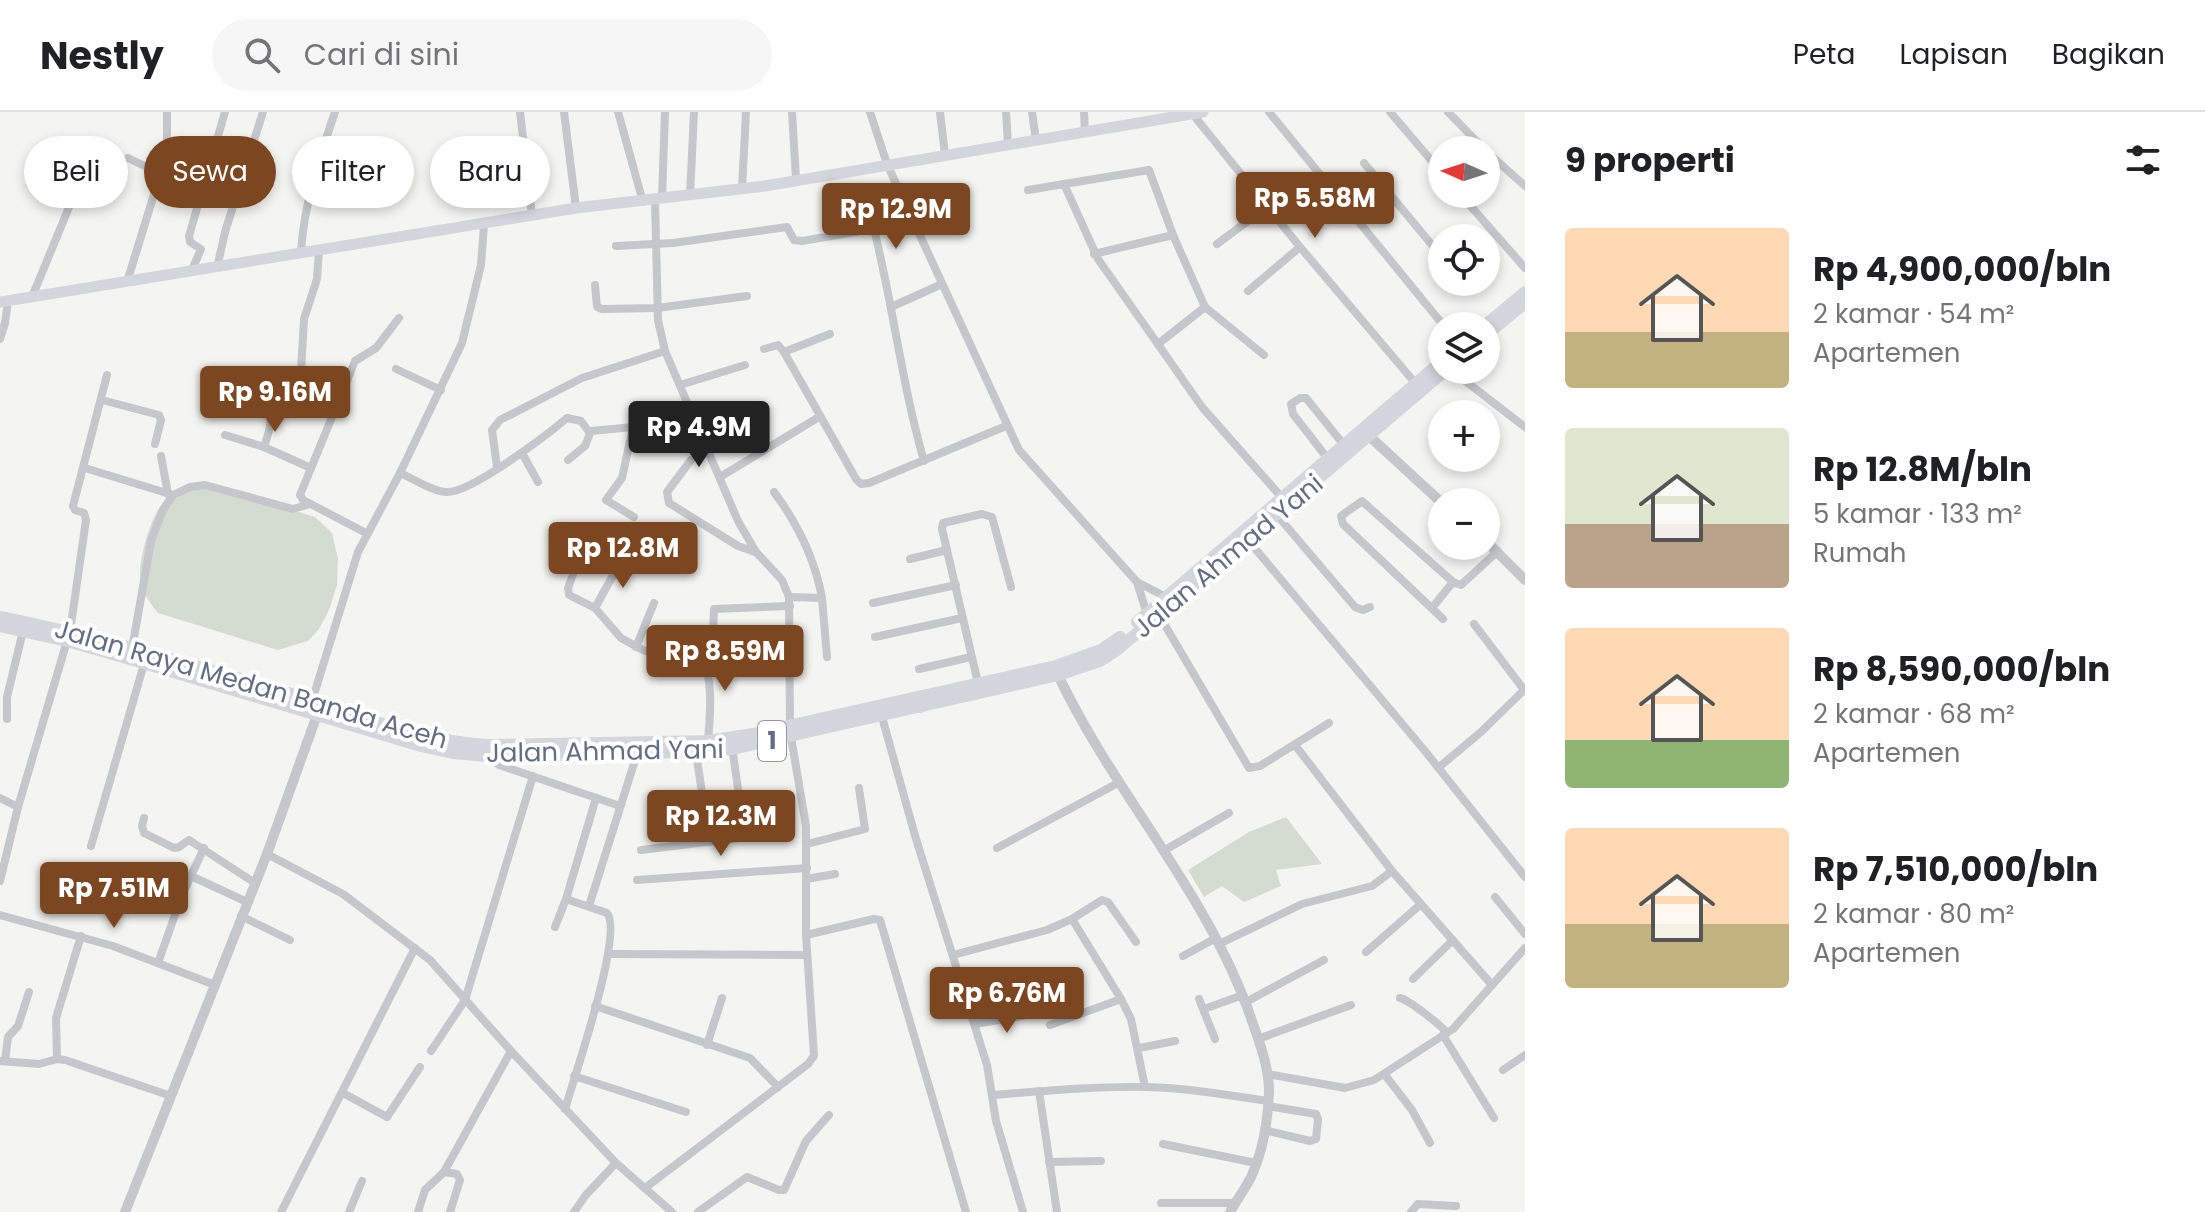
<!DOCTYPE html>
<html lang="id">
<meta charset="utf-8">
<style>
:root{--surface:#fff;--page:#f6f6f6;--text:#202124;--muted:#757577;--line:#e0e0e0;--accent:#7b4620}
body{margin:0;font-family:Poppins,sans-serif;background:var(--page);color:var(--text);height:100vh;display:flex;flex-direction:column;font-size:30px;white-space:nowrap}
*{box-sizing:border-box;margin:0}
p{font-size:26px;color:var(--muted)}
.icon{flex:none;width:44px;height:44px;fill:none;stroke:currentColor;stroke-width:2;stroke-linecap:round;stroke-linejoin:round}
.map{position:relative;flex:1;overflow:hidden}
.drawer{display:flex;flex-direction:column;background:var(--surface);width:680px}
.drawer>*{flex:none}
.hud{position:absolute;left:24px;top:24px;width:760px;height:72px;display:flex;gap:16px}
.needle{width:52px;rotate:273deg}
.controls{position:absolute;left:1428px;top:24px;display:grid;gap:16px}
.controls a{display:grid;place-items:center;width:72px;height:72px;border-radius:50%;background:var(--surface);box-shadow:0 4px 12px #0003;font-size:40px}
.price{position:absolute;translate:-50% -68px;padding:0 18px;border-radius:8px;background:var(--accent);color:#fff;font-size:26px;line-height:52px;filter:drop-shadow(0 2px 4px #0008)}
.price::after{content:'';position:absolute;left:50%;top:48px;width:24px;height:18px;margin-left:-12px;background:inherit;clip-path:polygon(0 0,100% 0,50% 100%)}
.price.selected{background:#222;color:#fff}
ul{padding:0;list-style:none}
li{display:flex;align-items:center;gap:24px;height:200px;padding:0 40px}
li span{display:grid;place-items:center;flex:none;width:224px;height:160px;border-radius:8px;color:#555}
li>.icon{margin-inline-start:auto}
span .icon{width:96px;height:96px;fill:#fffc;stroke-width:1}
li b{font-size:34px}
h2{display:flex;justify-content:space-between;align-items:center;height:96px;padding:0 40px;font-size:34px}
.chip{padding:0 28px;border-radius:36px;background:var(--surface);box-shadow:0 4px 12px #0003;font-size:28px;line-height:72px}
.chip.selected{background:var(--accent);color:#fff}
header{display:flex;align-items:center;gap:48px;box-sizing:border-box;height:112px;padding:0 40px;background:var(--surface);border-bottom:2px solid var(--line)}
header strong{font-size:38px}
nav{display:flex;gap:44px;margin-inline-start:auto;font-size:28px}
.search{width:560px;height:72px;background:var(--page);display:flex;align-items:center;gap:20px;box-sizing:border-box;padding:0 28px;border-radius:44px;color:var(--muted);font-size:30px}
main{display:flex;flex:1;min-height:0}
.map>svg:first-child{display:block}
</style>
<header>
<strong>Nestly</strong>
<div class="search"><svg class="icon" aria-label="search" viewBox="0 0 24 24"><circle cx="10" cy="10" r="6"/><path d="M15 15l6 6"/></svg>Cari di sini</div>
<nav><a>Peta</a><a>Lapisan</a><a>Bagikan</a></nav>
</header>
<main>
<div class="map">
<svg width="1525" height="1100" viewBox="0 0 1525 1100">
<rect width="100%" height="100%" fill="#f4f5f1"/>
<g fill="#d4dcd2">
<path d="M203,371l112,34 17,16 6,26 -1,26 -8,25 -10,19 -11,12 -30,9 -120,-37c-9,-11 -18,-24 -18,-39 0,-20 12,-64 28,-76 8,-7 25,-10 35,-15z"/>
<polygon points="1286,705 1322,752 1276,758 1281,774 1244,790 1222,774 1204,785 1188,758 1249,720"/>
</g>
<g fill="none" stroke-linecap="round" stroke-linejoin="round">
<g stroke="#c4c7cb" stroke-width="8">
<polyline points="520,0 532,103"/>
<polyline points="564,0 576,96"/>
<polyline points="618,0 643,90"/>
<polyline points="792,0 796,67"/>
<polyline points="870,0 887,52 1019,338 1137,470 1166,485"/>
<polyline points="940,0 945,43"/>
<polyline points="1006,0 1008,33"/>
<polyline points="1032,0 1036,28"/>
<polyline points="1084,0 1085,20"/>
<polyline points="1191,0 1300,135 1416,272"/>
<polyline points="1269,0 1444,214"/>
<polyline points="1390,0 1442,61"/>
<polyline points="1448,0 1485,38"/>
<polyline points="1486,39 1525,74"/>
<polyline points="167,40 209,52"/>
<polyline points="128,46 161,62"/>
<polyline points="1364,51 1442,145"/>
<polyline points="30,72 73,86"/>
<polyline points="1064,72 1098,147 1202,295 1284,388"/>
<polyline points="742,77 746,0"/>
<polyline points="1028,78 1149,58 1173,123 1094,142"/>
<polyline points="1460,82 1525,156"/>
<polyline points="690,84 694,0"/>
<polyline points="662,87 665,0"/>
<polyline points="655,88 658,208 665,239 738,409 756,440 782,468 789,485 790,616"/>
<polyline points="1356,107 1387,79"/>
<path d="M874,117c19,76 28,156 50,232"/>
<polyline points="1173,123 1205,195"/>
<polyline points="1217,132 1268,94"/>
<polyline points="616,134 673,131 787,115 794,128 802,129 913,110"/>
<polyline points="319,137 317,167 304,207 301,259 305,263 329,267 340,282"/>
<path d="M301,140c3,-49 18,-93 34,-140"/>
<polyline points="217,156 225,120 263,0"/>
<polyline points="191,160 201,137 190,130 189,124 225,0"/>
<polyline points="127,170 167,40 167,0"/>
<polyline points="595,173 597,195 602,197 657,196 747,184"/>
<polyline points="1248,179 1300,135"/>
<polyline points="32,185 91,42"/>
<polyline points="891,195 942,172"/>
<polyline points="0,227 5,211 8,189"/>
<polyline points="1158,232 1205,195 1264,243"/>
<polyline points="764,237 778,233 784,240 856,367 861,372 869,371 1006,314"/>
<polyline points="784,240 830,222"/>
<polyline points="396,257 441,278"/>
<polyline points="1451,258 1525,315"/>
<polyline points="680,273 745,253"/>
<polyline points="102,288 159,303 161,308 155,332"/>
<polyline points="633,315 622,366 606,388 634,405"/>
<polyline points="225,323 264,335 311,356"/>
<path d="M264,335c7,-20 10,-32 2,-52"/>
<polyline points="522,341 538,370"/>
<polyline points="161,344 168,382"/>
<polyline points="1328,347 1293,302 1291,292 1300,286 1306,286 1344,333"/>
<polyline points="568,348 585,334 591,319 633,315 688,292"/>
<polyline points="691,348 667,380 669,391 738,434 755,440"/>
<polyline points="497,355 492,318 500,308 582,266 665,239"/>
<polyline points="85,356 173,383"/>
<path d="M400,361c14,6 32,18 46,19 24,2 102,-58 121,-74l14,3 8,11"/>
<polyline points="720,365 819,305"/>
<path d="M774,380c23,31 41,67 48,106"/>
<polyline points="1277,403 1355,495 1363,498 1370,495"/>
<polyline points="366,421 303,388 300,383 355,249 376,236 399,206"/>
<polyline points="1247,427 1425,639 1525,765"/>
<polyline points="584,432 568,476 569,483 595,496 621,526 643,538 662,544 701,543"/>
<polyline points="910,447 947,438"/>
<polyline points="1137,470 1147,502"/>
<polyline points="789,485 822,486 827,545"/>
<polyline points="873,491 956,473"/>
<polyline points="595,496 623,445"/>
<polyline points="1432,496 1453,470"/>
<polyline points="1159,503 1249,656 1260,654 1329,611"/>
<polyline points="1443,507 1343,412 1341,404 1362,389 1453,470 1461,473 1498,439"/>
<polyline points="1474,512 1525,579"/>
<polyline points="70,520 86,408 84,401 75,398 73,394 107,263"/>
<polyline points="875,525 962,506"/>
<polyline points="636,535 654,491"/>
<polyline points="132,537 151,429 163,398 173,383 190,375 205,373 293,397 310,392"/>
<polyline points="701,543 713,522 714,497 790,494"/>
<path d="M701,543c13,24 9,60 7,86"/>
<polyline points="919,557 971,545"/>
<polyline points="978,571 942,417 943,411 982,402 992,405 1011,475"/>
<polyline points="312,589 358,440 400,361 462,231 481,153 484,113"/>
<polyline points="882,605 916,727 987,953 996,1009 1023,1100"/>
<polyline points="7,607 7,585 23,519"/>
<polyline points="1295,633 1392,759 1492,873"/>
<polyline points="732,635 745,725"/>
<polyline points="696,640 709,729"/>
<polyline points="486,644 499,653 620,694"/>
<polyline points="1438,656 1481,620 1525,577"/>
<polyline points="0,686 18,695"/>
<polyline points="144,706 142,714 144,721 174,736 179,735 189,728 255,771"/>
<polyline points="807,732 865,717 859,676"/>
<polyline points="91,734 144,552"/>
<polyline points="997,736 1118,671"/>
<polyline points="641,738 781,721"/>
<polyline points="1165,738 1229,701"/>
<polyline points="267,742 343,782 430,848 511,939 616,1051 672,1100"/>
<polyline points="191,764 247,790"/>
<polyline points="806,767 835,762"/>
<polyline points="637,768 807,756"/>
<polyline points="0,769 18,695 67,529"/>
<polyline points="1495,785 1525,822"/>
<polyline points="589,794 637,642"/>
<polyline points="0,803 113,834 215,873"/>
<polyline points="241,804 290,828"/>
<polyline points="1072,807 1121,887 1131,907 1145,975"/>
<polyline points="555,815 566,787 596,686"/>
<polyline points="806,823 874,807 880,808 966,1100"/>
<polyline points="1219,832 1302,792 1372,774 1392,759"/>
<polyline points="1366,840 1421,792"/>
<polyline points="610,842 806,843"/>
<polyline points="953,843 1047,818 1072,807 1102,788 1108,790 1136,830"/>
<polyline points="1183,844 1216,826"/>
<polyline points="158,851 182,783 204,736"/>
<polyline points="1413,867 1453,828"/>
<path d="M1400,886c9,2 42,28 47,35"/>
<polyline points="1199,887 1215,927"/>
<polyline points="1246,890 1324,848"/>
<polyline points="595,894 750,946 778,975"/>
<polyline points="1204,897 1243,883"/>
<polyline points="975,912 1033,902"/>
<polyline points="1050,913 1121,887"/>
<polyline points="1443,923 1494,1006"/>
<polyline points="1258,927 1351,893"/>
<polyline points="707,933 722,886"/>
<polyline points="1139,936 1175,929"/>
<polyline points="431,939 465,888 533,664"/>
<polyline points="57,947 56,906 81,824"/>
<polyline points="0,949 39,952 57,947 65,948 171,984"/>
<polyline points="5,949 8,925 18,914 29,880"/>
<polyline points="1503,958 1525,943"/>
<polyline points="1268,962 1345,976 1374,968 1453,917 1525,836"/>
<polyline points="1385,963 1412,998 1430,1031"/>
<polyline points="574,964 686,1000"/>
<polyline points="1039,979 1057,1100"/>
<polyline points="343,981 387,1005 420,955"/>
<path d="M993,983c51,-4 102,-9 153,-8 41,1 82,8 122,14"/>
<path d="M565,997c9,-31 59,-176 42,-196l-41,-14"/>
<polyline points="1264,1018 1310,1029 1316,1027 1318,1007 1316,1002 1268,994"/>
<polyline points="1163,1032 1256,1051"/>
<polyline points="1049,1050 1101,1049"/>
<polyline points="444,1060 457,1062 460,1068 450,1100"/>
<polyline points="645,1076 808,952 814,944 806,823 806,714 791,625"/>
<polyline points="1161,1091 1235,1091"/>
<polyline points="281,1100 415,836"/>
<polyline points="349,1100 362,1069"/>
<polyline points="418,1100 425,1078 444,1060 511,939"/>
<polyline points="574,1100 585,1084 616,1051"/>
<polyline points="698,1100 747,1065 779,1078 784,1078 806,1029 829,1003"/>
<polyline points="1411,1100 1418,1092 1456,1094"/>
</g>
<g stroke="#c4c7cb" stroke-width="10">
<polyline points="1368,323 1442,391"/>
<polyline points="1486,429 1525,468"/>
<path d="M1058,563c57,120 151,219 194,346 8,23 17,46 17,71 -1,27 -6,58 -17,83 -6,13 -15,24 -22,37"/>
<polyline points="125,1100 267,742 317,603"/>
</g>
<polyline stroke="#d3d6dc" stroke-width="11" points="0,190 576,96 765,74 1203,0"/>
<g stroke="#d3d6dc" stroke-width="12">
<polyline points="1484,214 1525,180"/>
<polyline points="1486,223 1525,191"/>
<path d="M0,505c99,20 198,49 295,78 63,20 127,47 194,50l219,-4 45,-7 303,-68 45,-16 19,-13"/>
<polyline points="1137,510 1442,249"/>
<polyline points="0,514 67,529 130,547 421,634 453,641 486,644 637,642 732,637 1058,563 1100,549 1117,538 1446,258"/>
</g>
<polyline stroke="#d3d6dc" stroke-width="12" points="919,586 921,595"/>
</g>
<g text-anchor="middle" stroke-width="8" stroke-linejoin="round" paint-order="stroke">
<rect fill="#fff" stroke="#919aa8" stroke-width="2" x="758" y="609" width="28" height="40" rx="6"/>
<g font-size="24" font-weight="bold" fill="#626e83">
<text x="772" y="637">1</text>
</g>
<g font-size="26" fill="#626e83" stroke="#fff">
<text transform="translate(1228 444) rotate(-40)" y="9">Jalan Ahmad Yani</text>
<text transform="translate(251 572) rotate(16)" y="9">Jalan Raya Medan Banda Aceh</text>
<text transform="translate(605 639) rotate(-1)" y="9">Jalan Ahmad Yani</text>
</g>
</g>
</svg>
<div class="controls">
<a><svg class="needle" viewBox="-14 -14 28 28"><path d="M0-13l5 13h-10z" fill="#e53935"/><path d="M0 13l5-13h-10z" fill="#757577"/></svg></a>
<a><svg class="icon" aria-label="locate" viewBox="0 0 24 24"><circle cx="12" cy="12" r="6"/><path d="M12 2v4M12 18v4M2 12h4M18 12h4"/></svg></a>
<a><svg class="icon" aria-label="layers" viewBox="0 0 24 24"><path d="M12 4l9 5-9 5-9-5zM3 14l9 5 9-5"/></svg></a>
<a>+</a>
<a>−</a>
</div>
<b class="price" style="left:1315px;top:128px">Rp 5.58M</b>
<b class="price" style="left:896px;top:139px">Rp 12.9M</b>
<b class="price" style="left:275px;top:322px">Rp 9.16M</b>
<b class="price selected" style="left:699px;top:357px">Rp 4.9M</b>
<b class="price" style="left:623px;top:478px">Rp 12.8M</b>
<b class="price" style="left:725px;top:581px">Rp 8.59M</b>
<b class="price" style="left:721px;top:746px">Rp 12.3M</b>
<b class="price" style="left:114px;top:818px">Rp 7.51M</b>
<b class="price" style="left:1007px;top:923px">Rp 6.76M</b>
<div class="hud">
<a class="chip">Beli</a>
<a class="chip selected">Sewa</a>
<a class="chip">Filter</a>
<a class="chip">Baru</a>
</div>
</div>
<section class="drawer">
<h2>9 properti<svg class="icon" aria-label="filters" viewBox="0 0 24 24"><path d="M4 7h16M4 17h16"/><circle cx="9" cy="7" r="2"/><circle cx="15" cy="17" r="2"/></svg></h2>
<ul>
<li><span style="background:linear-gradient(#ffd9b3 65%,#c2b280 0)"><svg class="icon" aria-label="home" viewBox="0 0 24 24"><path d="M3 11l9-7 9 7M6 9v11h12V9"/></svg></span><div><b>Rp 4,900,000/bln</b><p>2 kamar · 54 m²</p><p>Apartemen</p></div></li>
<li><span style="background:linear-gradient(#dfe7d0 60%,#b9a48a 0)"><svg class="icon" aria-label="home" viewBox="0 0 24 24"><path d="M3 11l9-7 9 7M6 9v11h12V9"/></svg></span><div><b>Rp 12.8M/bln</b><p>5 kamar · 133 m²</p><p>Rumah</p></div></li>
<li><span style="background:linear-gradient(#ffd9b3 70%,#8fb573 0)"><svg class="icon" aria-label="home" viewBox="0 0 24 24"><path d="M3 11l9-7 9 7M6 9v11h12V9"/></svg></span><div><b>Rp 8,590,000/bln</b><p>2 kamar · 68 m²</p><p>Apartemen</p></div></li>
<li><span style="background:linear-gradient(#ffd9b3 60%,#c2b280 0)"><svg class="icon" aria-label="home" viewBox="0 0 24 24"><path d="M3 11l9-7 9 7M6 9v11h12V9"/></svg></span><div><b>Rp 7,510,000/bln</b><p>2 kamar · 80 m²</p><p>Apartemen</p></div></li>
</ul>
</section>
</main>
